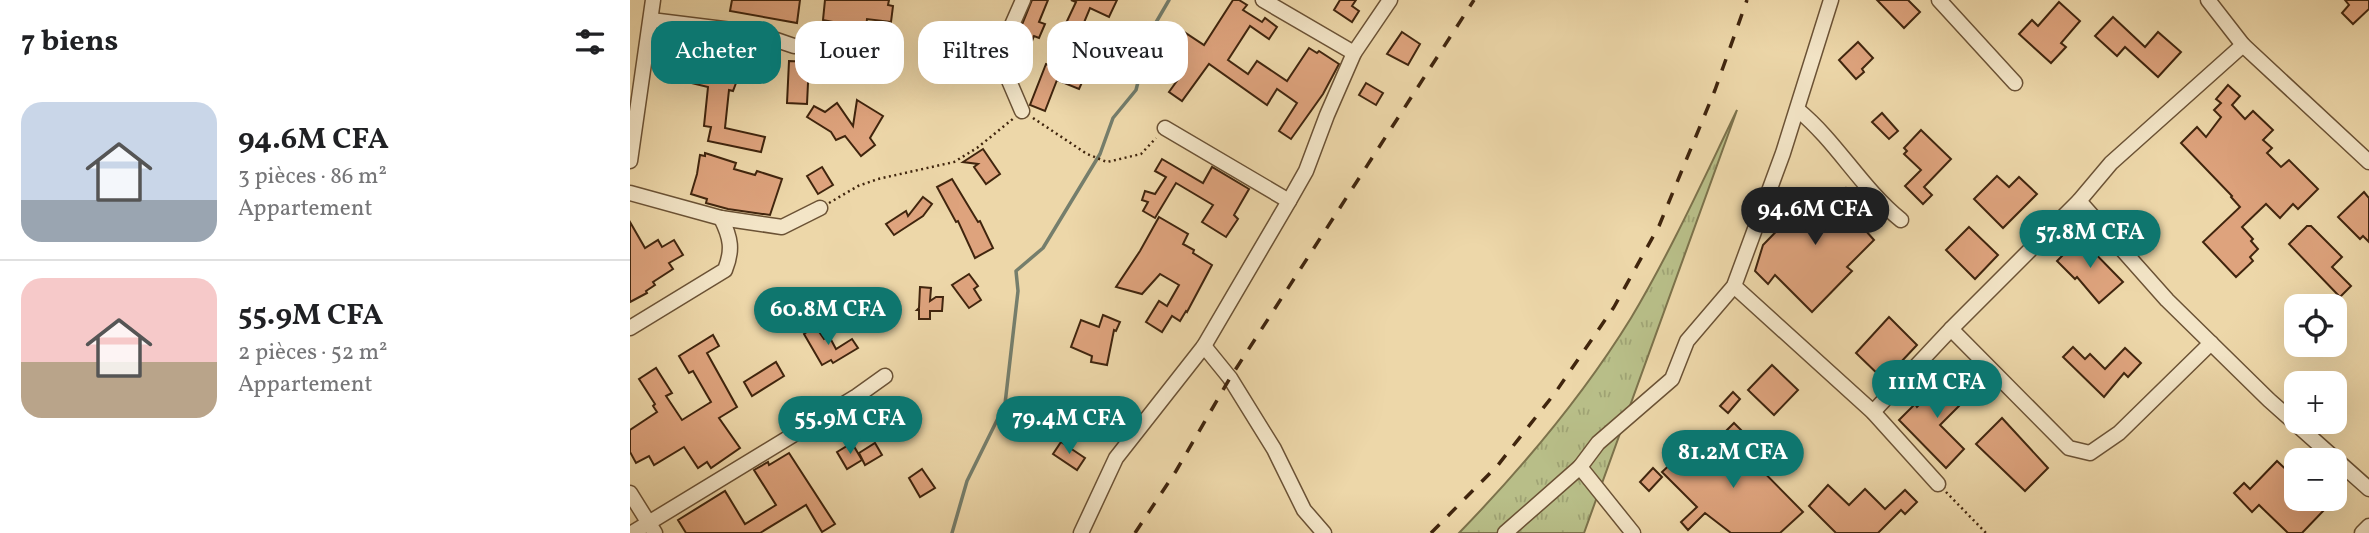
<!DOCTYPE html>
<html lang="fr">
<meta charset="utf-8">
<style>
:root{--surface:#fff;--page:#f2f2f2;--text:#202124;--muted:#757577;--line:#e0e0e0;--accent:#0f766e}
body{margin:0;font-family:Vollkorn,serif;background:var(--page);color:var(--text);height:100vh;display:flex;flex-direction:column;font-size:26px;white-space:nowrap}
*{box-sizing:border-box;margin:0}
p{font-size:23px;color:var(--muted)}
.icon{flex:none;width:38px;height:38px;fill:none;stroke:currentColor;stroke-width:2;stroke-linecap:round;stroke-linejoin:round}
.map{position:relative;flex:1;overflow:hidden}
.drawer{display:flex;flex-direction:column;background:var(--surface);width:630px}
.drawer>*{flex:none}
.guide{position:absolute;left:21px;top:21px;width:665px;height:63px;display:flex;gap:14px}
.buttons{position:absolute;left:1654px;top:294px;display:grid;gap:14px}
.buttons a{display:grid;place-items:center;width:63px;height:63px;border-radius:14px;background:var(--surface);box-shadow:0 7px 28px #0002;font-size:35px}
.price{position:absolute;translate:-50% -60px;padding:0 16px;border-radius:24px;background:var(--accent);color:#fff;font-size:23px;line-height:46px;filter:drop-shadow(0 2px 4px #0008)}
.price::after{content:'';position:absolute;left:50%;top:42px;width:21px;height:16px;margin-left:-10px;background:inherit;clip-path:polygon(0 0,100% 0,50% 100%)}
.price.current{background:#222;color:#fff}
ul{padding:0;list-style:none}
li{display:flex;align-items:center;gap:21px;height:175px;padding:0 21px}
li+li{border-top:2px solid var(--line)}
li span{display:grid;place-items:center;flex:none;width:196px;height:140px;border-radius:21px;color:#555}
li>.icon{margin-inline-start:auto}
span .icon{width:84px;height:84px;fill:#fffc;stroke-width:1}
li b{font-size:30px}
h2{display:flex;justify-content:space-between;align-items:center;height:84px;padding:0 21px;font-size:30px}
.pill{padding:0 24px;border-radius:21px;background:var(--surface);box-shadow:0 7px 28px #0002;font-size:24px;line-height:63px}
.pill.current{background:var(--accent);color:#fff}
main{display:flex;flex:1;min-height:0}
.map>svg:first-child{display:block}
</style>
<main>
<section class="drawer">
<h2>7 biens<svg class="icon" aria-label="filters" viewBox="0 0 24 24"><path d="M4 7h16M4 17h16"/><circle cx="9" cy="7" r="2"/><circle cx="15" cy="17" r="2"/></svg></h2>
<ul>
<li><span style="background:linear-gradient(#c9d6e8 70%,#9aa5b1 0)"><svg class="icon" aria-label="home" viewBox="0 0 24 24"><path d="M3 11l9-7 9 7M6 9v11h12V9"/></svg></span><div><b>94.6M CFA</b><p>3 pièces · 86 m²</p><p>Appartement</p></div></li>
<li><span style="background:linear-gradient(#f6c9c9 60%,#b9a48a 0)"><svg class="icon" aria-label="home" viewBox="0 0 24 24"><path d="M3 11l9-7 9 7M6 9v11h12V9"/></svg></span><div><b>55.9M CFA</b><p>2 pièces · 52 m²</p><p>Appartement</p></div></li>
</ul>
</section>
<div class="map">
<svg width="1739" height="533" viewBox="0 0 1739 533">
<defs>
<pattern id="grass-tufts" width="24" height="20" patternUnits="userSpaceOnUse" patternTransform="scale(1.75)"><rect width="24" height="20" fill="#b8be88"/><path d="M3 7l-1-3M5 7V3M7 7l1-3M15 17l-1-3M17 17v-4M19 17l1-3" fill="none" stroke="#9fa374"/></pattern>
</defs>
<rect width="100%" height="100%" fill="#edd7a9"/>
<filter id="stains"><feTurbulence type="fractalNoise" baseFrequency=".00286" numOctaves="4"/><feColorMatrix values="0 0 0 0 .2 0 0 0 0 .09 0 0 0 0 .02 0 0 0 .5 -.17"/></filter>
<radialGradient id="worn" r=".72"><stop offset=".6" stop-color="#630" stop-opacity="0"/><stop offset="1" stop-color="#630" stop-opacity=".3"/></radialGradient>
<path fill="url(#grass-tufts)" stroke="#7c724b" stroke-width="2" d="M1107,110l-153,423h-125c64,-66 124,-137 172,-215 40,-67 72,-138 106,-208z"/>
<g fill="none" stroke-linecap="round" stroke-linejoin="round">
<polyline stroke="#757e6c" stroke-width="3.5" points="322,533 337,481 375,404 388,291 386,271 413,248 470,154 483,118 506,90 521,31 539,0"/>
</g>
<g fill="#dea37d" stroke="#40250e" stroke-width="2">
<polygon points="102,0 170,0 167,23 100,11"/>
<polygon points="195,0 259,0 258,5 263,6 261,22 237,19 236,27 228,27 193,20"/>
<polygon points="402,0 418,0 409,22 415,24 409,38 404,36 393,64 381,58 381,52"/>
<polygon points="441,0 487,0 479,17 460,8 438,61 453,68 449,76 454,78 449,89 427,80 415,111 400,105 416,64 421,66 433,37 430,36 446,2"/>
<polygon points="603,0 609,0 617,5 613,10 632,22 635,18 647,27 639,39 620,26 598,60 618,74 627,61 657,81 679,48 687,53 689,51 709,64 693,94 661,139 649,131 667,103 647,89 637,105 579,64 552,101 539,92 554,71 530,55 548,28 574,45"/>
<polygon points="710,0 726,0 722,6 729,11 722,22 704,10"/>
<polygon points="1247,0 1278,0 1290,12 1274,28"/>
<polygon points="1715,0 1739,0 1739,9 1723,24 1712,13 1719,5"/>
<polygon points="1429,2 1450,21 1431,43 1436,47 1421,63 1389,34 1402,20 1408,26"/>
<polygon points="1483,17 1515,47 1528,32 1551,52 1528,77 1495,47 1487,56 1465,36"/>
<polygon points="480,24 496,32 492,42 488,40 479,60 467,55"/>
<polygon points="772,32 790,44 778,65 757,54"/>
<polygon points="55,41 70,43 70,46 77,48 76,49 108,55 106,83 103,91 99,90 95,128 135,137 131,152 78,141 81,127 74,126 78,87 45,79 49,59 53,60"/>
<polygon points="1228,42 1243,58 1232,69 1234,72 1226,79 1209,60"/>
<polygon points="159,61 179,62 177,104 157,103"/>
<polygon points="736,83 753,93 746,105 729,95"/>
<polygon points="1598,85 1610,96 1602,105 1615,119 1623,111 1643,130 1633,140 1642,148 1637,153 1651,167 1659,160 1688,189 1668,209 1663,204 1650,218 1636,204 1612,227 1623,239 1621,241 1628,249 1620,257 1623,261 1606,277 1573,242 1610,207 1601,197 1602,196 1551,143 1567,127 1576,137 1591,117 1584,110 1591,103 1586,99"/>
<polygon points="227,100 253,116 240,138 245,145 231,156 215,136 206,140 201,132 177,117 184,106 195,112 207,103 223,126"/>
<polygon points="1252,113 1268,131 1259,139 1242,122"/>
<polygon points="1291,130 1321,159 1294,187 1302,195 1293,204 1275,186 1291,170 1274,154 1277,151 1274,148"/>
<polygon points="353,149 370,174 356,184 344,167 348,164 333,162"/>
<polygon points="75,153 106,163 104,169 125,175 127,171 152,179 140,215 98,209 76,203 77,199 61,194 67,174 70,155 75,156"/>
<polygon points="532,159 573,183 582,167 619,189 604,215 608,219 596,237 572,222 583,205 546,183 525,218 513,211 518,202 512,200 515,191 525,194 536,177 525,171"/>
<polygon points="192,167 203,185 188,194 177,176"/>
<polygon points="1367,176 1379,187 1389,177 1407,194 1373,228 1344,199"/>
<polygon points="322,179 348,222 350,221 363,248 345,258 328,221 326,222 307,187"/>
<polygon points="1216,188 1234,206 1225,215 1239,228 1236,231 1244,240 1217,267 1222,271 1182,312 1145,275 1138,284 1125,271 1133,245 1168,209 1163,205 1178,190 1198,208"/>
<polygon points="1734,192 1739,198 1739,242 1733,236 1730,239 1708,217"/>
<polygon points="293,197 302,204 293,216 264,235 256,224 276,211 278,216"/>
<polygon points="529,217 558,234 553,244 564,250 563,253 582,265 557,312 556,311 550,321 542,316 532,332 516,322 529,301 537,306 549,285 530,274 512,294 486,287 510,251"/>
<polygon points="0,222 15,248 28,240 32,247 44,240 53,255 39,263 43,269 23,282 25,285 16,291 17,293 0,302"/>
<polygon points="1677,226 1681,226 1712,257 1702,267 1721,286 1710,297 1659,244"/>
<polygon points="1339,227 1368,255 1345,279 1316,250"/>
<polygon points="1450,238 1493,282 1469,303 1447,277 1445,279 1427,261"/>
<polygon points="339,274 348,286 344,289 351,300 339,308 322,285"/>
<polygon points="290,287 301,288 300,301 306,297 313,297 312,311 300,311 300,319 289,319 289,310 287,310 289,308"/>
<polygon points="473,315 490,322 486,331 484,330 477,365 461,362 462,356 441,347 451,320 469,327"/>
<polygon points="1259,317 1287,345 1254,380 1226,353"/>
<polygon points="185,326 194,339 199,336 206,349 222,339 228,348 203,363 201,360 192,365 174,334"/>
<polygon points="83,335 89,346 77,353 107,407 89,418 110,448 81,468 77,462 68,468 54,447 24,465 19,456 6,463 0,452 0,430 27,412 23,406 25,404 9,379 26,368 42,393 36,396 52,420 81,402 63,371 59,373 49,356"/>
<polygon points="1443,347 1455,359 1460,354 1475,369 1495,348 1511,363 1498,377 1494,373 1474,397 1433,357"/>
<polygon points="146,362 154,376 122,396 114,382"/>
<polygon points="1142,365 1168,390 1144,415 1118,390"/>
<polygon points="1320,374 1340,395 1310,425 1334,449 1316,468 1269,420 1285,404 1287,407"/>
<polygon points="1103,392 1110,399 1098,413 1090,406"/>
<polygon points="456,401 488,422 479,436 447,415"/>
<polygon points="1372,418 1418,468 1395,491 1346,444"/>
<polygon points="1104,423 1121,440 1111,449 1173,512 1150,533 1101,533 1075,513 1058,530 1051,522 1067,507 1032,472 1046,459 1057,470 1071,456 1074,459 1098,434 1096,431"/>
<polygon points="431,442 455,458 447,470 423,454"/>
<polygon points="222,443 232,460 217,469 207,452"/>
<polygon points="245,443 252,455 235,465 229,453"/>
<polygon points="159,453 205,524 192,532 176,505 130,533 56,533 48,520 95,491 115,524 146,505 124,470 138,462 139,465"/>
<polygon points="1647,461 1666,479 1666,499 1686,499 1696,508 1672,533 1658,533 1629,505 1622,512 1604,493 1614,483 1620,489"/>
<polygon points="1023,468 1032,477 1019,491 1010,482"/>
<polygon points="292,469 305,488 290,497 279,478"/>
<polygon points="1198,485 1219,505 1235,489 1255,509 1275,490 1287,502 1275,514 1271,510 1248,533 1206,533 1179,506"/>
</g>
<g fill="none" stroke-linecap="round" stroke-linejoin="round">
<defs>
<g id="minor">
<polyline points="633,0 724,53"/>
<polyline points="1309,0 1385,83"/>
<polyline points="1578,0 1613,45 1739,162"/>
<polyline points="21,20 126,33 164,46 247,43"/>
<path d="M1168,110c39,32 64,79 103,110"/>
<polyline points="392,111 371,62 371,50 393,0"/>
<polyline points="535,128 659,201"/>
<polyline points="0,161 23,0"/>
<polyline points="0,193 91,218 152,227 190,208"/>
<polyline points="1449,201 1537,300 1639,400 1739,489"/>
<polyline points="1104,286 1243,412 1308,484"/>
<path d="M0,328l95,-58c8,-20 6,-32 -4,-52"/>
<polyline points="1321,329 1439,448 1460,453 1489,433 1581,343"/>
<polyline points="574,346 600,378 644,449 674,510 694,533"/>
<polyline points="1243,412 1321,329 1449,201 1481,163 1613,45"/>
<polyline points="0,493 25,533"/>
<polyline points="2,533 227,396 255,376"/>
<polyline points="451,533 486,458 574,346 659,201 676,171 697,115 724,53 760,0"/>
<polyline points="875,533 950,467"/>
<polyline points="1003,533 950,467 968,443 1042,379 1057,341 1104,286 1153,153 1201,0"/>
<polyline points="1732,533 1739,526"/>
</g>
</defs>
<use href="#minor" stroke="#6b5235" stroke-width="17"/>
<g stroke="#40250e" stroke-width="2.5" stroke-dasharray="2 3.5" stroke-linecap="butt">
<polyline points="403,118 457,154 477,162 511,154 526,138"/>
<polyline points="199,203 228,186 248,179 324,162 347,148 384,118"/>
<polyline points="1316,492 1356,533"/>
</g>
<use href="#minor" stroke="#f3e5c7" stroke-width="14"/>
<g stroke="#40250e" stroke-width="3.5" stroke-dasharray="12 12" stroke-linecap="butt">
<polyline points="505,533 546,471 600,378 844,0"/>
<polyline points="801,533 868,465 925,393 984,307 1029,226 1085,90 1117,0"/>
</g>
</g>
<rect width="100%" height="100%" filter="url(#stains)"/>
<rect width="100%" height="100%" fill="url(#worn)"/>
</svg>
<div class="buttons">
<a><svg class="icon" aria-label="locate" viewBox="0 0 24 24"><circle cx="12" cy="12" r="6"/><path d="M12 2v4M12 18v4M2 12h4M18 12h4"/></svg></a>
<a>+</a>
<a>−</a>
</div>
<b class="price current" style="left:1185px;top:247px">94.6M CFA</b>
<b class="price" style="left:1460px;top:270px">57.8M CFA</b>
<b class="price" style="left:198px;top:347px">60.8M CFA</b>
<b class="price" style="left:1307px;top:420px">111M CFA</b>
<b class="price" style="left:220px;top:456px">55.9M CFA</b>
<b class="price" style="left:439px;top:456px">79.4M CFA</b>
<b class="price" style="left:1103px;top:490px">81.2M CFA</b>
<div class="guide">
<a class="pill current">Acheter</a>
<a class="pill">Louer</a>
<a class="pill">Filtres</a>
<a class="pill">Nouveau</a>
</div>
</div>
</main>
